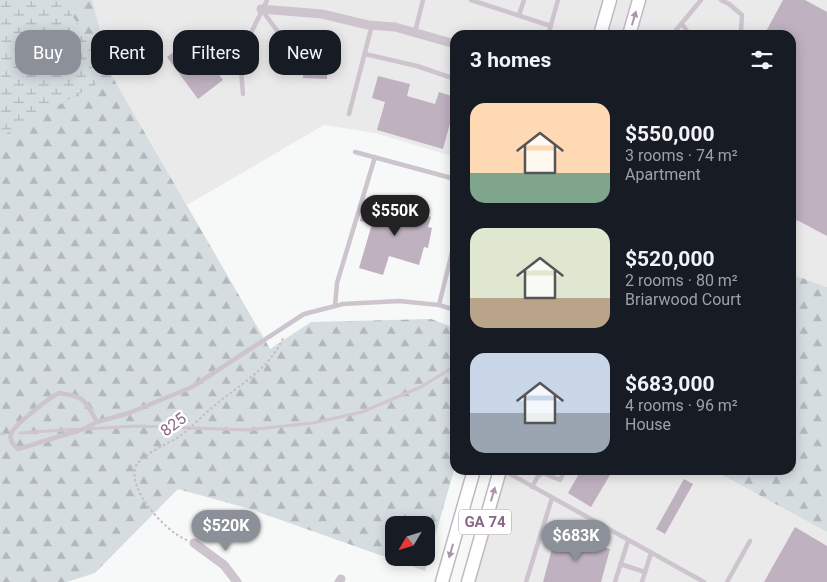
<!DOCTYPE html>
<meta charset="utf-8">
<style>
:root{--surface:#171b24;--page:#242831;--text:#f1f3f6;--muted:#9ea1a6;--accent:#8c9099}
body{margin:0;font-family:Roboto,sans-serif;background:var(--page);color:var(--text);height:100vh;display:flex;flex-direction:column;font-size:19px;white-space:nowrap}
*{box-sizing:border-box;margin:0}
p{font-size:16px;color:var(--muted)}
.icon{flex:none;width:28px;height:28px;fill:none;stroke:currentColor;stroke-width:2;stroke-linecap:round;stroke-linejoin:round}
.map{position:relative;flex:1;overflow:hidden}
.panel{position:absolute;left:450px;top:30px;width:346px;height:445px;display:flex;flex-direction:column;background:var(--surface);border-radius:15px;box-shadow:0 2px 12px #0003}
.panel>*{flex:none}
.hud{position:absolute;left:15px;top:30px;width:360px;height:45px;display:flex;gap:10px}
.needle{width:32px;rotate:232deg}
.tools{position:absolute;left:385px;top:516px;display:grid;gap:10px}
.tools a{display:grid;place-items:center;width:50px;height:50px;border-radius:10px;background:var(--surface);box-shadow:0 2px 12px #0003;font-size:25px}
.price{position:absolute;translate:-50% -42px;padding:0 11px;border-radius:18px;background:var(--accent);color:#fff;font-size:16px;line-height:32px;filter:drop-shadow(0 1px 2px #0008)}
.price::after{content:'';position:absolute;left:50%;top:30px;width:15px;height:11px;margin-left:-8px;background:inherit;clip-path:polygon(0 0,100% 0,50% 100%)}
.price.on{background:#222;color:#fff}
ul{padding:0;list-style:none}
li{display:flex;align-items:center;gap:15px;height:125px;padding:0 20px}
li span{display:grid;place-items:center;flex:none;width:140px;height:100px;border-radius:15px;color:#555}
li>.icon{margin-inline-start:auto}
span .icon{width:60px;height:60px;fill:#fffc;stroke-width:1}
li b{font-size:21px}
h2{display:flex;justify-content:space-between;align-items:center;height:60px;padding:0 20px;font-size:21px}
.tag{padding:0 18px;border-radius:15px;background:var(--surface);box-shadow:0 2px 12px #0003;font-size:18px;line-height:45px}
.tag.on{background:var(--accent);color:#fff}
.map>svg:first-child{display:block}
</style>
<div class="map">
<svg width="827" height="582" viewBox="0 0 827 582">
<defs>
<pattern id="forest-firs" width="22" height="20" patternUnits="userSpaceOnUse" patternTransform="scale(1.25)"><rect width="22" height="20" fill="#d5dde0"/><path d="M5 1l3.5 6h-7zM16 11l3.5 6h-7z" fill="#b3b7bb"/></pattern>
<pattern id="wetland-marsh" width="20" height="14" patternUnits="userSpaceOnUse" patternTransform="scale(1.25)"><rect width="20" height="14" fill="#d5dde0"/><path d="M1 5h8M5 5V1M11 12h8M15 12V8" fill="none" stroke="#b3b7bb"/></pattern>
</defs>
<rect width="100%" height="100%" fill="#f7f9f8"/>
<g fill="#eaeaeb">
<polygon points="62,0 827,0 827,287 791,274 791,35 455,35 455,157 375,133 324,125 187,205 112,76"/>
<polygon points="493,470 713,470 827,532 827,582 461,582"/>
</g>
<g fill="url(#forest-firs)" fill-rule="evenodd">
<path d="M0,0h92l20,76 158,273 41,-27 120,-3 24,9v139l-30,104 -175,-62 -72,-20 -83,84 -28,9h-67zM394,525h32v33h-32z"/>
<polygon points="791,274 827,287 827,532 713,470 791,470"/>
</g>
<polygon fill="url(#wetland-marsh)" points="0,0 62,0 112,76 0,137"/>
<g fill="none" stroke-linecap="round" stroke-linejoin="round">
<g stroke="#d1c5d4" stroke-width="3">
<polyline points="86,429 137,426 248,430 313,423 362,412 421,387 455,366"/>
<polyline points="20,433 77,429"/>
<polyline points="0,434 3,434"/>
</g>
</g>
<g fill="#bfb1c0">
<polygon points="783,0 805,0 827,12 827,236 797,220 791,232 791,35 764,35"/>
<polygon points="192,38 203,51 205,49 208,53 210,52 216,60 214,61 217,64 213,67 223,80 198,99 167,57"/>
<polygon points="305,44 328,45 327,79 303,78"/>
<polygon points="378,76 410,84 407,96 435,104 439,92 455,97 455,121 451,120 443,149 377,130 385,102 372,98"/>
<polygon points="416,205 430,209 428,216 431,217 428,227 432,228 428,248 424,247 419,265 389,256 383,275 359,268 372,224 360,221 364,207 382,212 381,214 396,219 400,206 414,211"/>
<polygon points="581,470 613,470 591,507 568,493"/>
<polygon points="684,479 693,484 665,534 656,529"/>
<polygon points="795,527 827,546 827,582 764,582"/>
<polygon points="556,534 610,549 601,582 543,582"/>
</g>
<g fill="none" stroke-linecap="round" stroke-linejoin="round">
<defs>
<g id="primary">
<polyline points="600,35 610,0"/>
<polyline points="629,35 639,0"/>
<polyline points="442,582 474,470"/>
<polyline points="468,582 500,470"/>
</g>
</defs>
<use href="#primary" stroke="#c1b7c1" stroke-width="15"/>
<path stroke="#c3bcc3" stroke-width="2" stroke-dasharray="2.5 2.5" stroke-linecap="butt" d="M187,540c-20,-7 -61,-51 -51,-74 6,-12 32,-22 44,-30 12,-9 23,-21 34,-30 26,-22 56,-37 70,-70"/>
<g stroke="#cdc4cd" stroke-width="4.5">
<polyline points="471,0 551,26"/>
<polyline points="721,0 729,4 742,15 741,31 738,35"/>
<polyline points="262,10 286,43"/>
<polyline points="519,15 524,0"/>
<polyline points="682,24 690,35"/>
<polyline points="211,32 241,71 243,94"/>
<polyline points="415,32 423,0"/>
<polyline points="548,35 558,0"/>
<polyline points="672,35 701,0"/>
<polyline points="365,54 417,66 455,79"/>
<polyline points="236,64 267,0"/>
<polyline points="349,114 372,25"/>
<polyline points="355,152 455,179"/>
<polyline points="439,305 455,240"/>
<polyline points="335,306 337,283 375,157"/>
<path d="M97,422c-12,-22 -13,-26 -38,-29 -9,4 -43,31 -47,39 -4,7 1,13 6,17l66,-20 13,-7 32,-9 63,-26 112,-73 39,-10 56,-3 40,4 16,5"/>
<polyline points="503,470 704,582"/>
<polyline points="532,487 538,476 543,473 560,480 565,470"/>
<polyline points="620,564 645,572"/>
<polyline points="526,582 552,498"/>
<polyline points="615,582 628,541"/>
<polyline points="642,582 651,553"/>
<polyline points="727,582 750,541"/>
</g>
<g stroke="#cdc4cd" stroke-width="9">
<polyline points="261,9 322,14 368,25 395,27 455,44"/>
<polyline points="194,543 224,565 237,582"/>
<polyline points="339,582 341,579"/>
</g>
<use href="#primary" stroke="#fff" stroke-width="12"/>
</g>
<defs><path id="oneway-solid" d="M-6-.8H1V-3.2L6.5 0L1 3.2V.8H-6Z" transform="scale(1.25)"/></defs>
<g fill="#ad94ad">
<use href="#oneway-solid" transform="translate(634 18) rotate(-74)"/>
<use href="#oneway-solid" transform="translate(493 494) rotate(-74)"/>
<use href="#oneway-solid" transform="translate(451 551) rotate(106)"/>
</g>
<g text-anchor="middle" stroke-width="5" stroke-linejoin="round" paint-order="stroke">
<rect fill="#fff" stroke="#ad94ad" stroke-width="1" x="459" y="509.5" width="52" height="25" rx="4"/>
<g font-size="15" font-weight="bold" fill="#8a668a">
<text x="485" y="527">GA 74</text>
</g>
<g font-size="16" fill="#8a668a" stroke="#fff">
<text transform="translate(173 424) rotate(-37)" y="6">825</text>
</g>
</g>
</svg>
<div class="tools">
<a><svg class="needle" viewBox="-14 -14 28 28"><path d="M0-13l5 13h-10z" fill="#e53935"/><path d="M0 13l5-13h-10z" fill="#9ea1a6"/></svg></a>
</div>
<b class="price on" style="left:395px;top:237px">$550K</b>
<b class="price" style="left:226px;top:552px">$520K</b>
<b class="price" style="left:576px;top:562px">$683K</b>
<div class="hud">
<a class="tag on">Buy</a>
<a class="tag">Rent</a>
<a class="tag">Filters</a>
<a class="tag">New</a>
</div>
<section class="panel">
<h2>3 homes<svg class="icon" aria-label="filters" viewBox="0 0 24 24"><path d="M4 7h16M4 17h16"/><circle cx="9" cy="7" r="2"/><circle cx="15" cy="17" r="2"/></svg></h2>
<ul>
<li><span style="background:linear-gradient(#ffd9b3 70%,#7fa58c 0)"><svg class="icon" aria-label="home" viewBox="0 0 24 24"><path d="M3 11l9-7 9 7M6 9v11h12V9"/></svg></span><div><b>$550,000</b><p>3 rooms · 74 m²</p><p>Apartment</p></div></li>
<li><span style="background:linear-gradient(#dfe7d0 70%,#b9a48a 0)"><svg class="icon" aria-label="home" viewBox="0 0 24 24"><path d="M3 11l9-7 9 7M6 9v11h12V9"/></svg></span><div><b>$520,000</b><p>2 rooms · 80 m²</p><p>Briarwood Court</p></div></li>
<li><span style="background:linear-gradient(#c9d6e8 60%,#9aa5b1 0)"><svg class="icon" aria-label="home" viewBox="0 0 24 24"><path d="M3 11l9-7 9 7M6 9v11h12V9"/></svg></span><div><b>$683,000</b><p>4 rooms · 96 m²</p><p>House</p></div></li>
</ul>
</section>
</div>
